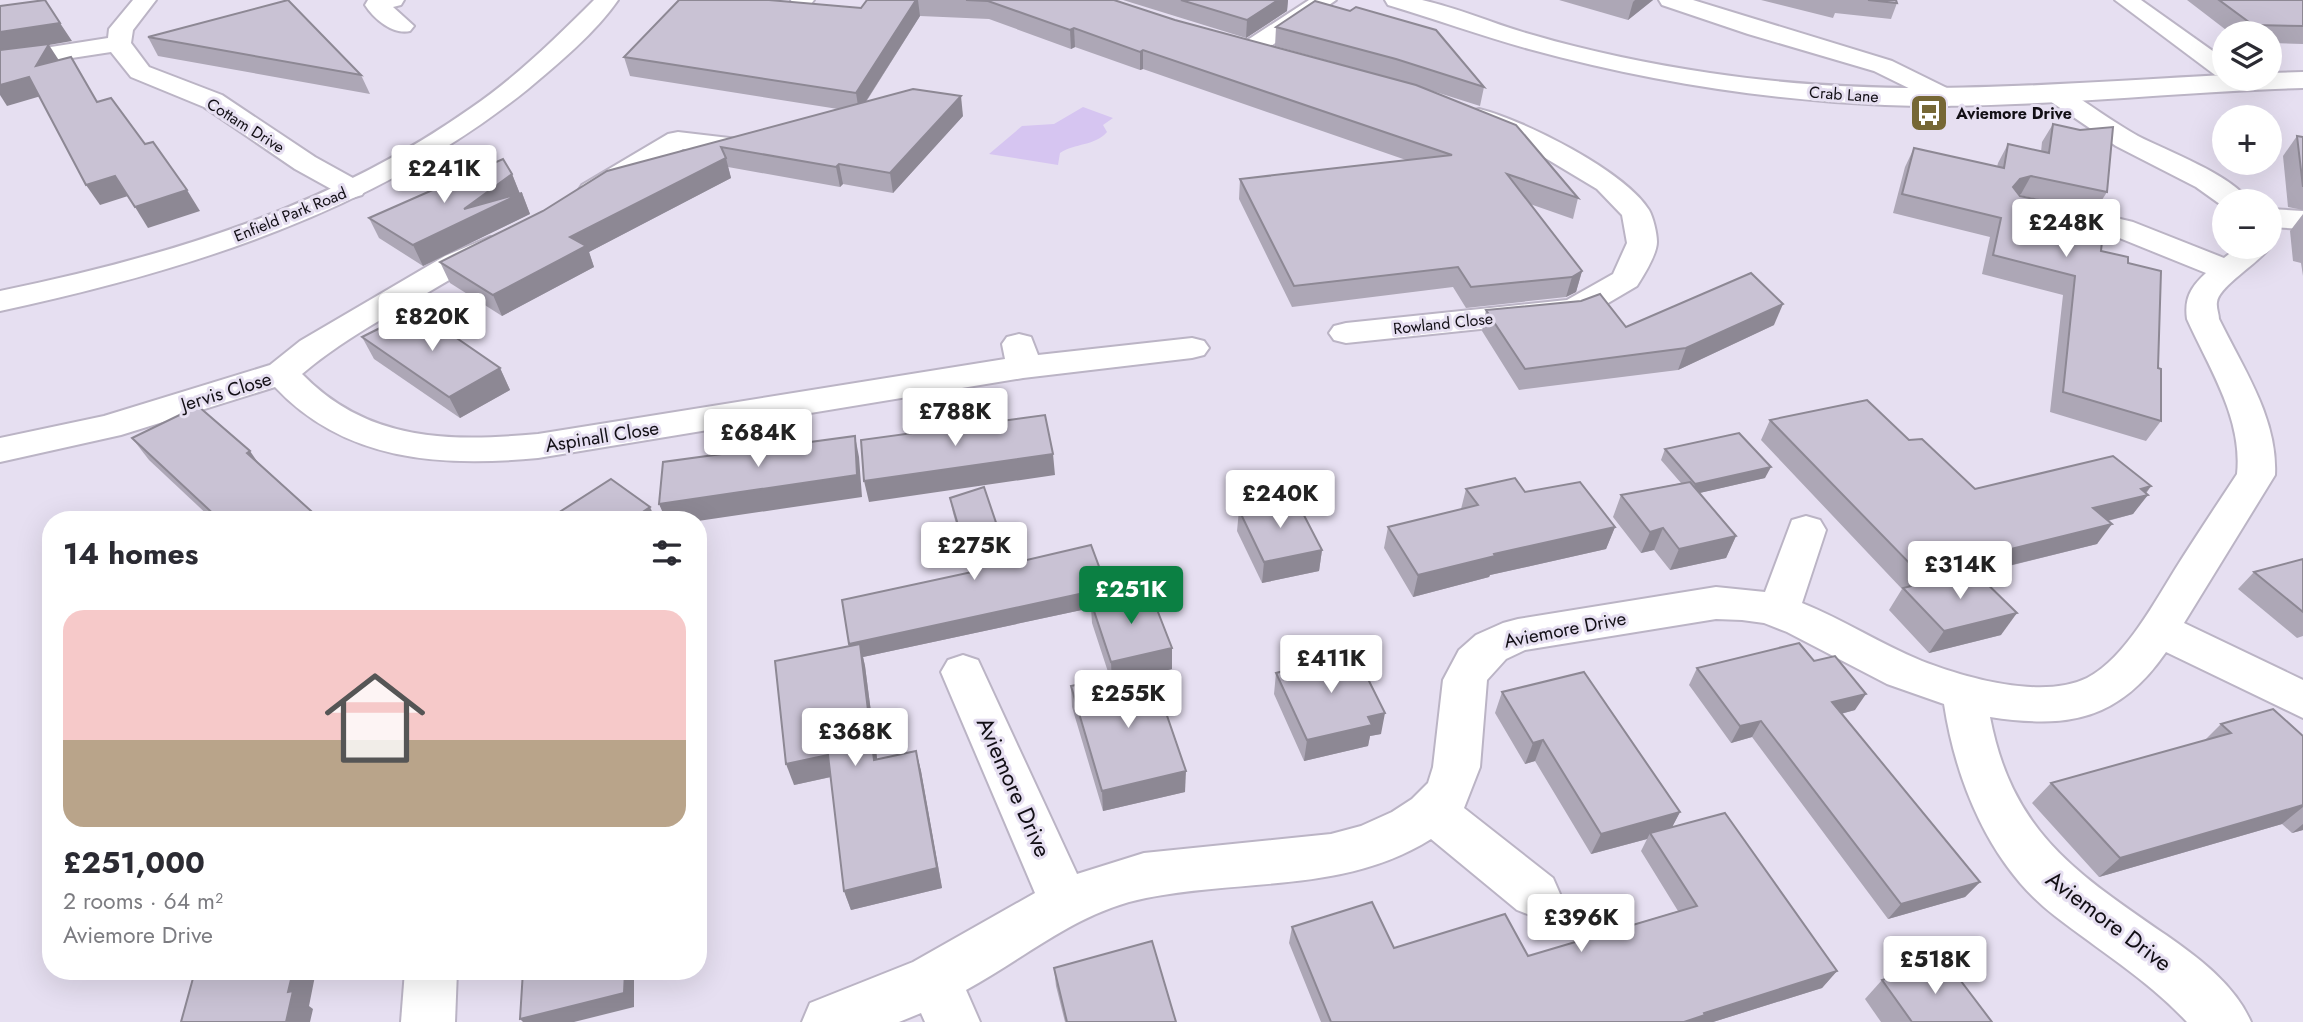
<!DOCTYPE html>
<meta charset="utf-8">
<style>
:root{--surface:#fff;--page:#f7f7f7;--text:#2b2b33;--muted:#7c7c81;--accent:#0b8043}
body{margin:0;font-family:Jost,sans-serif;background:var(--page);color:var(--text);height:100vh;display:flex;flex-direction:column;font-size:26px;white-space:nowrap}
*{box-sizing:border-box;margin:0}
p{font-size:23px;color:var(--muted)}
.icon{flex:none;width:38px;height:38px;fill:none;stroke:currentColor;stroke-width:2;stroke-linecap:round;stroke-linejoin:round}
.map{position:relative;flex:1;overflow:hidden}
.sheet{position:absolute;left:42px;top:511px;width:665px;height:469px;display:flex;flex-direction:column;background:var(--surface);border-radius:28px;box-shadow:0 7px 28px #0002}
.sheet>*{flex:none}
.fabs{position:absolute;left:2212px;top:21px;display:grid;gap:14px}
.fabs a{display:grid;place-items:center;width:70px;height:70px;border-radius:50%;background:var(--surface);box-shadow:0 7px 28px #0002;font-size:35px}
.price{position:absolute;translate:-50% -60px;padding:0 16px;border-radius:7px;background:#fff;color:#222;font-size:23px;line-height:46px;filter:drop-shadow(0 2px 4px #0008)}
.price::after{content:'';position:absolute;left:50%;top:42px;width:21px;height:16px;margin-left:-10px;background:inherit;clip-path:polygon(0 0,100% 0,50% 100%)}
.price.current{background:var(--accent);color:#fff}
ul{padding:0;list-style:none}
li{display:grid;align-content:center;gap:14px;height:371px;padding:0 21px}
li span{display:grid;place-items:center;height:217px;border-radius:21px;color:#555}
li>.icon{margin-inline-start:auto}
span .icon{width:126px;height:126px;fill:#fffc;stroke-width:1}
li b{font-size:30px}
h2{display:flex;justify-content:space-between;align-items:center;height:84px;padding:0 21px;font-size:30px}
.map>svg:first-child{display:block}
</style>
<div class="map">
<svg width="2303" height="1022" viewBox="0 0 2303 1022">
<rect width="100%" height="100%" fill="#e6dff1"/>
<path fill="#d6c5f1" d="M1083,107l30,11 -10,7 4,7c-12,14 -32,11 -47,21l-2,12 -69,-11 33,-28 32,-2z"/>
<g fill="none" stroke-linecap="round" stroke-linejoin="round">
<defs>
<g id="minor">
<polygon points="133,0 156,0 133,30 131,43 149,67 222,95 315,157 362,183 366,189 362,195 352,198 342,195 295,169 204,107 131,77 111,52 0,69 0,55 108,38 109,29"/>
<path d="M368,0h36l-3,5 -8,2 21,19 -4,5c-17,4 -36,-12 -45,-26z"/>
<path d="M791,0h23c-6,9 -11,9 -21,7z"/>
<polygon points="1309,0 1336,0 1261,53 1252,55 1243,53 1240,48 1243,43"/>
<polygon points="1659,0 1693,0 1892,61 1957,93 1961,98 1957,103 1948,106 1939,103 1874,71 1748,34 1662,5"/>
<polygon points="2115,0 2141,0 2224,59 2224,77 2215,75"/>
<path d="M2056,86l9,3c24,15 48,33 73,47 29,15 94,39 111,65h-25v6l-28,-20 -80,-41 -69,-47 -4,-5 4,-5z"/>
<path d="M1479,109c45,11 146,62 170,101 4,7 8,23 8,32 0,12 -13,33 -20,44l-51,30 -11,3 -229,24 -12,-3 -5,-7 5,-7 12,-3 221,-23 46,-26 14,-31 -5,-28 -25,-26 -55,-33 -72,-33 -4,-6 4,-6z"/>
<polygon points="678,132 738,139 742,145 738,151 728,153 683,149 602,197 592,200 582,197 578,191 582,185 668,134"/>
<path d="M2053,203l80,19 91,36 14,-11h32c-11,16 -51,39 -53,55 -1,6 2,12 2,17 24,49 59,100 56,156l-91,148 119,57v38l-137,-66c-47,68 -97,77 -176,65 22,115 86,156 176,218 33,23 69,50 85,87h-64c-39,-42 -87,-71 -132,-106 -65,-50 -99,-134 -111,-212l-57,-20 -100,-52 -23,-9 -22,-3 -26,-1 -191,31 -19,9 -19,21 -7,87 -16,41 89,70 7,16 -7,16 -18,7 -18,-7 -86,-71c-88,55 -188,39 -285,59 -68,13 -121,60 -180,92l14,32h-55l-4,-9 -22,9h-97l8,-19 103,-41 122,-69 -94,-221 7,-12 15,-5 15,5 99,214 67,-21 187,-19 30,-8 31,-14 20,-13 16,-16 5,-16 10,-87 16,-30 17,-15 27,-12 15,-4 198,-32 49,5 27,-72 14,-4 14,4 6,10 -24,73c41,16 78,41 120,58 44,17 120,39 165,17 39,-20 69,-79 92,-115 19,-30 39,-60 58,-89 6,-55 -28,-106 -50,-155 -3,-21 4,-32 19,-46l-94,-38 -69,-17 -5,-6 5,-6z"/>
<polygon points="2270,209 2303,211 2303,229 2270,227"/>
<path d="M490,237l11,3 4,6c-9,14 -31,20 -46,28 -52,32 -110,60 -157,100 66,68 148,68 236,60l467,-75 -3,-15 5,-7 12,-3 12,3 7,18 154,-17 12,3 5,7 -5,7 -12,3 -169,20 -485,80c-96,9 -193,4 -263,-71l-154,48 -121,27v-24l104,-22 166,-51 30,-24 145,-85z"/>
<polygon points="405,971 457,971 455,1022 401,1022"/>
</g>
<g id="tertiary">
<path d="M594,0h24c-22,32 -60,64 -90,89 -153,123 -338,181 -528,222v-20c166,-34 331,-84 471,-183 45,-31 84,-69 123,-108z"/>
<path d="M1385,0c11,0 25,0 37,0 37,8 74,25 111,35 58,17 117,29 177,38 177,27 338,11 514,2v4h46v-6l33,-1v16c-139,4 -279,22 -418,17 -120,-5 -239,-24 -356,-56 -47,-13 -94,-30 -141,-44z"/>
</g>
</defs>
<use href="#minor" stroke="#bbb4c5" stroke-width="4"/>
<use href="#tertiary" stroke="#bbb4c5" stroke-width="4"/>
<use href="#minor" fill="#fff" fill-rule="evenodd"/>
<use href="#tertiary" fill="#fff" fill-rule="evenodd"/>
</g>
<g fill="#ada7b6">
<polygon points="867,0 1114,0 1175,20 1412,84 1275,46 1276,27 1315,1 1484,87 1480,106 1420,87 1578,198 1573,219 1530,204 1582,271 1576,292 1566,297 1466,308 1453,287 1292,307 1239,199 1240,179 1406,160 1143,69 1140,70 1075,47 1071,49 989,19 920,16 866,102 963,116 893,193 843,184 840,187 728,167 731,178 589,252 594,267 502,316 450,283 440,262 543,211 607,171 838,109 630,76 624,57 861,8"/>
<polygon points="1123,0 1288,0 1287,11 1246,38"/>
<polygon points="1559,0 1653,0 1628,20"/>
<polygon points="1761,0 1896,0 1897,3 1891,19 1835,13 1833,18"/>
<polygon points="2187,0 2303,0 2303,44 2270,43 2270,33 2230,33"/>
<polygon points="148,37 361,75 370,94 158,56"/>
<polygon points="2053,124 2107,192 2095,211 2019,195 2101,251 2128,263 2158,368 2161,421 2146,441 2050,412 2063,295 1982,274 1990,237 1893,213 1905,167 1914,148 1997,167 1998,163 2008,144 2041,152 2042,142"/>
<polygon points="2297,136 2303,137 2303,210 2288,207 2283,156"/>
<polygon points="512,174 520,194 522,193 530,214 423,266 379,238 369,218"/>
<polygon points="2303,214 2303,276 2301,263 2293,261 2290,231"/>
<polygon points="1486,310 1626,327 1774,325 1678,370 1519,390 1482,331"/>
<polygon points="362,337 500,368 510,390 460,418 374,359"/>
<polygon points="1770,420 1909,440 1975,489 2151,486 2133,514 2108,521 2097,544 1977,574 2001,635 1929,653 1889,610 1902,589 1761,440"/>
<polygon points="132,438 259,464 321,520 213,520 149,460"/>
<polygon points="1665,449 1765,478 1699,493 1736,536 1726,558 1670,570 1654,550 1641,553 1613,517 1621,495 1681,483 1661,460"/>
<polygon points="1466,489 1525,492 1615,527 1606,549 1490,575 1489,577 1413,597 1384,548 1388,527 1461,509"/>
<polygon points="950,498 1010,564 1107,588 1108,598 1172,669 1153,674 1185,792 1103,811 1072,707 1071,686 1110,678 1092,623 1091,608 863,657 865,666 877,759 916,751 921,771 942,888 851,910 844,891 831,777 794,785 849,646 970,573 953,513"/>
<polygon points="1239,510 1322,550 1319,571 1262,583 1237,531"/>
<polygon points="2303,559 2303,636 2297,638 2238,589 2254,572"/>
<polygon points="1297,662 1381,734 1370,736 1368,746 1304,761 1274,694 1276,673 1296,668"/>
<polygon points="1697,668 1855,710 1841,714 1980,882 1965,897 1888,919 1752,737 1731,743 1689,685"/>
<polygon points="1502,692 1680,812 1672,827 1837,971 1822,988 1713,1022 1321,1022 1289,943 1292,927 1394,948 1528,956 1678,911 1641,851 1647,839 1591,854 1535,761 1525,764 1495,713"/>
<polygon points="2221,724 2303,736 2303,830 2292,833 2282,824 2099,877 2032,803 2051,783 2205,740"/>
<polygon points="1054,968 1176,1022 1065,1022 1056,986"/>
<polygon points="1882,980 1992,1022 1881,1022 1865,999"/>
</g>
<g fill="#8d8894">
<polygon points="916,0 918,0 920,16 859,112 856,93"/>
<polygon points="1278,0 1288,0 1287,11 1246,38 1247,20"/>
<polygon points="1635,0 1653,0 1628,20 1633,2"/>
<polygon points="60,23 72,41 49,45 60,62 36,66 0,52 0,32"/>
<polygon points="1074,28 1075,47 1071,49 1070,30"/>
<polygon points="1143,50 1143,69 1140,70 1140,52"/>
<polygon points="29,77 41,96 7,106 0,95 0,85"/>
<polygon points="961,96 963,116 893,193 890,173"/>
<polygon points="726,158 731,178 589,252 594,267 502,316 493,295 570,237"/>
<polygon points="839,164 843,184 840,187 836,167"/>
<polygon points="512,174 520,194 522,193 530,214 423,266 413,245"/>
<polygon points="115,176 128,196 100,205 86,185"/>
<polygon points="2031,176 2021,194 2009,197 2013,187 2020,179"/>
<polygon points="187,190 200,211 148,228 135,207"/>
<polygon points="1582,271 1576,292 1566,297 1572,277"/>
<polygon points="1783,304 1774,325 1678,370 1686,348"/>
<polygon points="500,368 510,390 460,418 449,397"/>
<polygon points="855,436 859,457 862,497 698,521 698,520 666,520 659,504"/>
<polygon points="250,451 265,473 247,453"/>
<polygon points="1053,454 1055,475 869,502 864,481"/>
<polygon points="1771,467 1765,478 1691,495 1695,484"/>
<polygon points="2151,486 2143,496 2148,495 2133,514 2079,528 2093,508"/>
<polygon points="650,507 656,520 631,520"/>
<polygon points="2112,524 2097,544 1905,591 1918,572"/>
<polygon points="1615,527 1606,549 1490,575 1489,577 1413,597 1418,575 1494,554"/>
<polygon points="1663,528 1654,550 1641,553 1650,532"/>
<polygon points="1736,536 1726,558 1670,570 1679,549"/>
<polygon points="1322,550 1319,571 1262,583 1264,562"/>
<polygon points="1107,588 1108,604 1091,602 1091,608 863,657 865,666 880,781 874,760 849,644"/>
<polygon points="2017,613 2001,635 1929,653 1944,631"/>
<polygon points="1172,648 1172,669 1112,684 1111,662"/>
<polygon points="1866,694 1855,710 1821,719 1832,702"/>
<polygon points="1385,713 1381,734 1370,736 1368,746 1304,761 1307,740 1368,717"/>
<polygon points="1761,721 1752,737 1731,743 1740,726"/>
<polygon points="1543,740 1535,761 1525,764 1533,743"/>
<polygon points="916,751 921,771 942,888 851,910 844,891"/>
<polygon points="828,755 835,776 794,785 786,764"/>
<polygon points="1186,771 1185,792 1103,811 1102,791"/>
<polygon points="2303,805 2303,807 2282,824 2099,877 2120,858"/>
<polygon points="1680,812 1669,833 1650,833 1647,839 1591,854 1601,834"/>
<polygon points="2303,824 2303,830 2292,833"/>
<polygon points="1980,882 1965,897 1888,919 1901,904"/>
<polygon points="293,971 316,971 309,1006 313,1009 310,1022 286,1022 288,992"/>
<polygon points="625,971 634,971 634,1007 574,1022 523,1022 520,1019"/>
<polygon points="1837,971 1822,988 1713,1022 1684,1022 1704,1013"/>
</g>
<g fill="#c9c2d4" stroke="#8d8894" stroke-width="2">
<polygon points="45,0 60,23 0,32 0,6"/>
<polygon points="288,0 361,75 148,37"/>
<polygon points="679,0 769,0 861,8 867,0 916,0 856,93 624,57"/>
<polygon points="966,0 1114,0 1175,20 1416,85 1516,125 1578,198 1507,174 1582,271 1572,277 1471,287 1458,267 1294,286 1240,179 1452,155 1143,50 1140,52 1074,28 1070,30 988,1"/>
<polygon points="1181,0 1278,0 1247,20"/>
<polygon points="1868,0 1896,0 1897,3"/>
<polygon points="2219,0 2303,0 2303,26 2253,25"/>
<polygon points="1315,1 1350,11 1356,7 1436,30 1484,87 1396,59 1276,27"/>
<polygon points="49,44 36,66 71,57 97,102 111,98 145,144 153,142 187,190 135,207 115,176 86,185 29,77 0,85 0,50"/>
<polygon points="913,89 961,96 890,173 839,164 836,167 721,147 726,158 570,237 586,246 493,295 440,262 543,211 607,171"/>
<polygon points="2053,124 2080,130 2113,127 2107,192 2031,176 2020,179 2013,187 2020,196 2105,214 2101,251 2128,257 2128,263 2161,271 2158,368 2161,369 2161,421 2063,392 2075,276 1993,255 2001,218 1902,194 1914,148 2004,168 2008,144 2049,153"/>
<polygon points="2297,136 2303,137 2303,187"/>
<polygon points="503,159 512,174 464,209 522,193 413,245 369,218"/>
<polygon points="1751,273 1783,304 1686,348 1525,369 1486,310 1581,301 1600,294 1626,327"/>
<polygon points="416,310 500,368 449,397 362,337"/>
<polygon points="1867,400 1909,440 1922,439 1975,489 2113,456 2151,486 2141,489 2148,495 2093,508 2112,524 1918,572 1770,420"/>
<polygon points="198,406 250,451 247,453 321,520 220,520 132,438"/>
<polygon points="1045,415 1053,454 864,481 861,440"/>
<polygon points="1739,433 1771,467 1695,484 1665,449"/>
<polygon points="855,436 857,475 659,504 663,462"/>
<polygon points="1515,478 1525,492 1580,482 1615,527 1494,554 1495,556 1418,575 1388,527 1478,505 1466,489"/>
<polygon points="611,479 650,507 631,520 547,520"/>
<polygon points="1690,482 1736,536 1679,549 1663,528 1650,532 1621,495"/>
<polygon points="984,487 1010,564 1091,545 1107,588 849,644 842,600 972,572 950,498"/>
<polygon points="1295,498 1322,550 1264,562 1239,510"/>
<polygon points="2303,559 2303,612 2254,572"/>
<polygon points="1974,571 2017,613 1944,631 1903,588"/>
<polygon points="1149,589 1172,648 1111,662 1091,602"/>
<polygon points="1799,643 1814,661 1835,656 1866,694 1832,702 1980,882 1901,904 1761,721 1740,726 1697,668"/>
<polygon points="860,644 874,760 916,751 937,868 844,891 828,755 786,764 775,661"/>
<polygon points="1353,649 1385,713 1368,717 1372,725 1307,740 1276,673 1299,667 1297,662"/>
<polygon points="1151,669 1186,771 1102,791 1071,686"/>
<polygon points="1584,672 1680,812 1601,834 1543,740 1533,743 1502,692"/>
<polygon points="2273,709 2303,736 2303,805 2120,858 2051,783 2231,733 2221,724"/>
<polygon points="1725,813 1837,971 1704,1013 1705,1015 1684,1022 1331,1022 1292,927 1372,902 1394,948 1505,914 1528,956 1697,906 1650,833"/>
<polygon points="1152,941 1176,1022 1067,1022 1054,968"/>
<polygon points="1945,960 1992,1022 1912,1022 1882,980"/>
<polygon points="195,971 293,971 288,992 293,991 286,1022 181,1022"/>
<polygon points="523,971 625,971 624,993 520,1019"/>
</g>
<defs>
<symbol id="bus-square" viewBox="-11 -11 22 22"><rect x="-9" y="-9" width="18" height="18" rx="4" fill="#766735" stroke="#e6dff1"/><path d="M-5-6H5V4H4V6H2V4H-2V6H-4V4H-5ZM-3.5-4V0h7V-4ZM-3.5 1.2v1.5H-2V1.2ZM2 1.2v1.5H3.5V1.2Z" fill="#fff"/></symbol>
</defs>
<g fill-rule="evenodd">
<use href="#bus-square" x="1907" y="91" width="44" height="44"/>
</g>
<g text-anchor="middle" stroke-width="6" stroke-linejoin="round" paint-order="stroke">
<g font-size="16" fill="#120f15" stroke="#e6dff1">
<text transform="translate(1844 94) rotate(4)" y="6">Crab Lane</text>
<text transform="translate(246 125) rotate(32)" y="6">Cottam Drive</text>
<text transform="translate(290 214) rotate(-22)" y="6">Enfield Park Road</text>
<text transform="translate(1443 323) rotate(-6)" y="6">Rowland Close</text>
</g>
<g font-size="16" font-weight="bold" fill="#120f15" stroke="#e6dff1" text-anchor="start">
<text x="1956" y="119">Aviemore Drive</text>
</g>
<g font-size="19" fill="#120f15" stroke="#e6dff1">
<text transform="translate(226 391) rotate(-17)" y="7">Jervis Close</text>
<text transform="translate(602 436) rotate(-9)" y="7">Aspinall Close</text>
<text transform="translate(1565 629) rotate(-11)" y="7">Aviemore Drive</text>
</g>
<g font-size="23" fill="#120f15" stroke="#e6dff1">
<text transform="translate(1014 787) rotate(66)" y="8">Aviemore Drive</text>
<text transform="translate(2109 921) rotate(37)" y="8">Aviemore Drive</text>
</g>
</g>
</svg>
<div class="fabs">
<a><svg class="icon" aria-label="layers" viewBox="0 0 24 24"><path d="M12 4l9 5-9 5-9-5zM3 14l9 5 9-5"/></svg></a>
<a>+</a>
<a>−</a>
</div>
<b class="price" style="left:444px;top:205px">£241K</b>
<b class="price" style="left:2066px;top:259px">£248K</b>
<b class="price" style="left:432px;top:353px">£820K</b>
<b class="price" style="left:955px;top:448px">£788K</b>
<b class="price" style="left:758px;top:469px">£684K</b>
<b class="price" style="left:1280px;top:530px">£240K</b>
<b class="price" style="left:974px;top:582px">£275K</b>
<b class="price" style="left:1960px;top:601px">£314K</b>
<b class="price current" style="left:1131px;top:626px">£251K</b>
<b class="price" style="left:1331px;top:695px">£411K</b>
<b class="price" style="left:1128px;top:730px">£255K</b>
<b class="price" style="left:855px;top:768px">£368K</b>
<b class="price" style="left:1581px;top:954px">£396K</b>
<b class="price" style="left:1935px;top:996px">£518K</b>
<section class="sheet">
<h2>14 homes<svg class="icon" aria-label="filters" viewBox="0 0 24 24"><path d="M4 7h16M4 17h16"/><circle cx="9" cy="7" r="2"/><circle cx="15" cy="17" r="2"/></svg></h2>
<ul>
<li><span style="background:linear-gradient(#f6c9c9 60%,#b9a48a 0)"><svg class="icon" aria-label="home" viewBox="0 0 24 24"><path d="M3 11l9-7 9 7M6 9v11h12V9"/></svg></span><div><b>£251,000</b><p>2 rooms · 64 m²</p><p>Aviemore Drive</p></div></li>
</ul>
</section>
</div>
